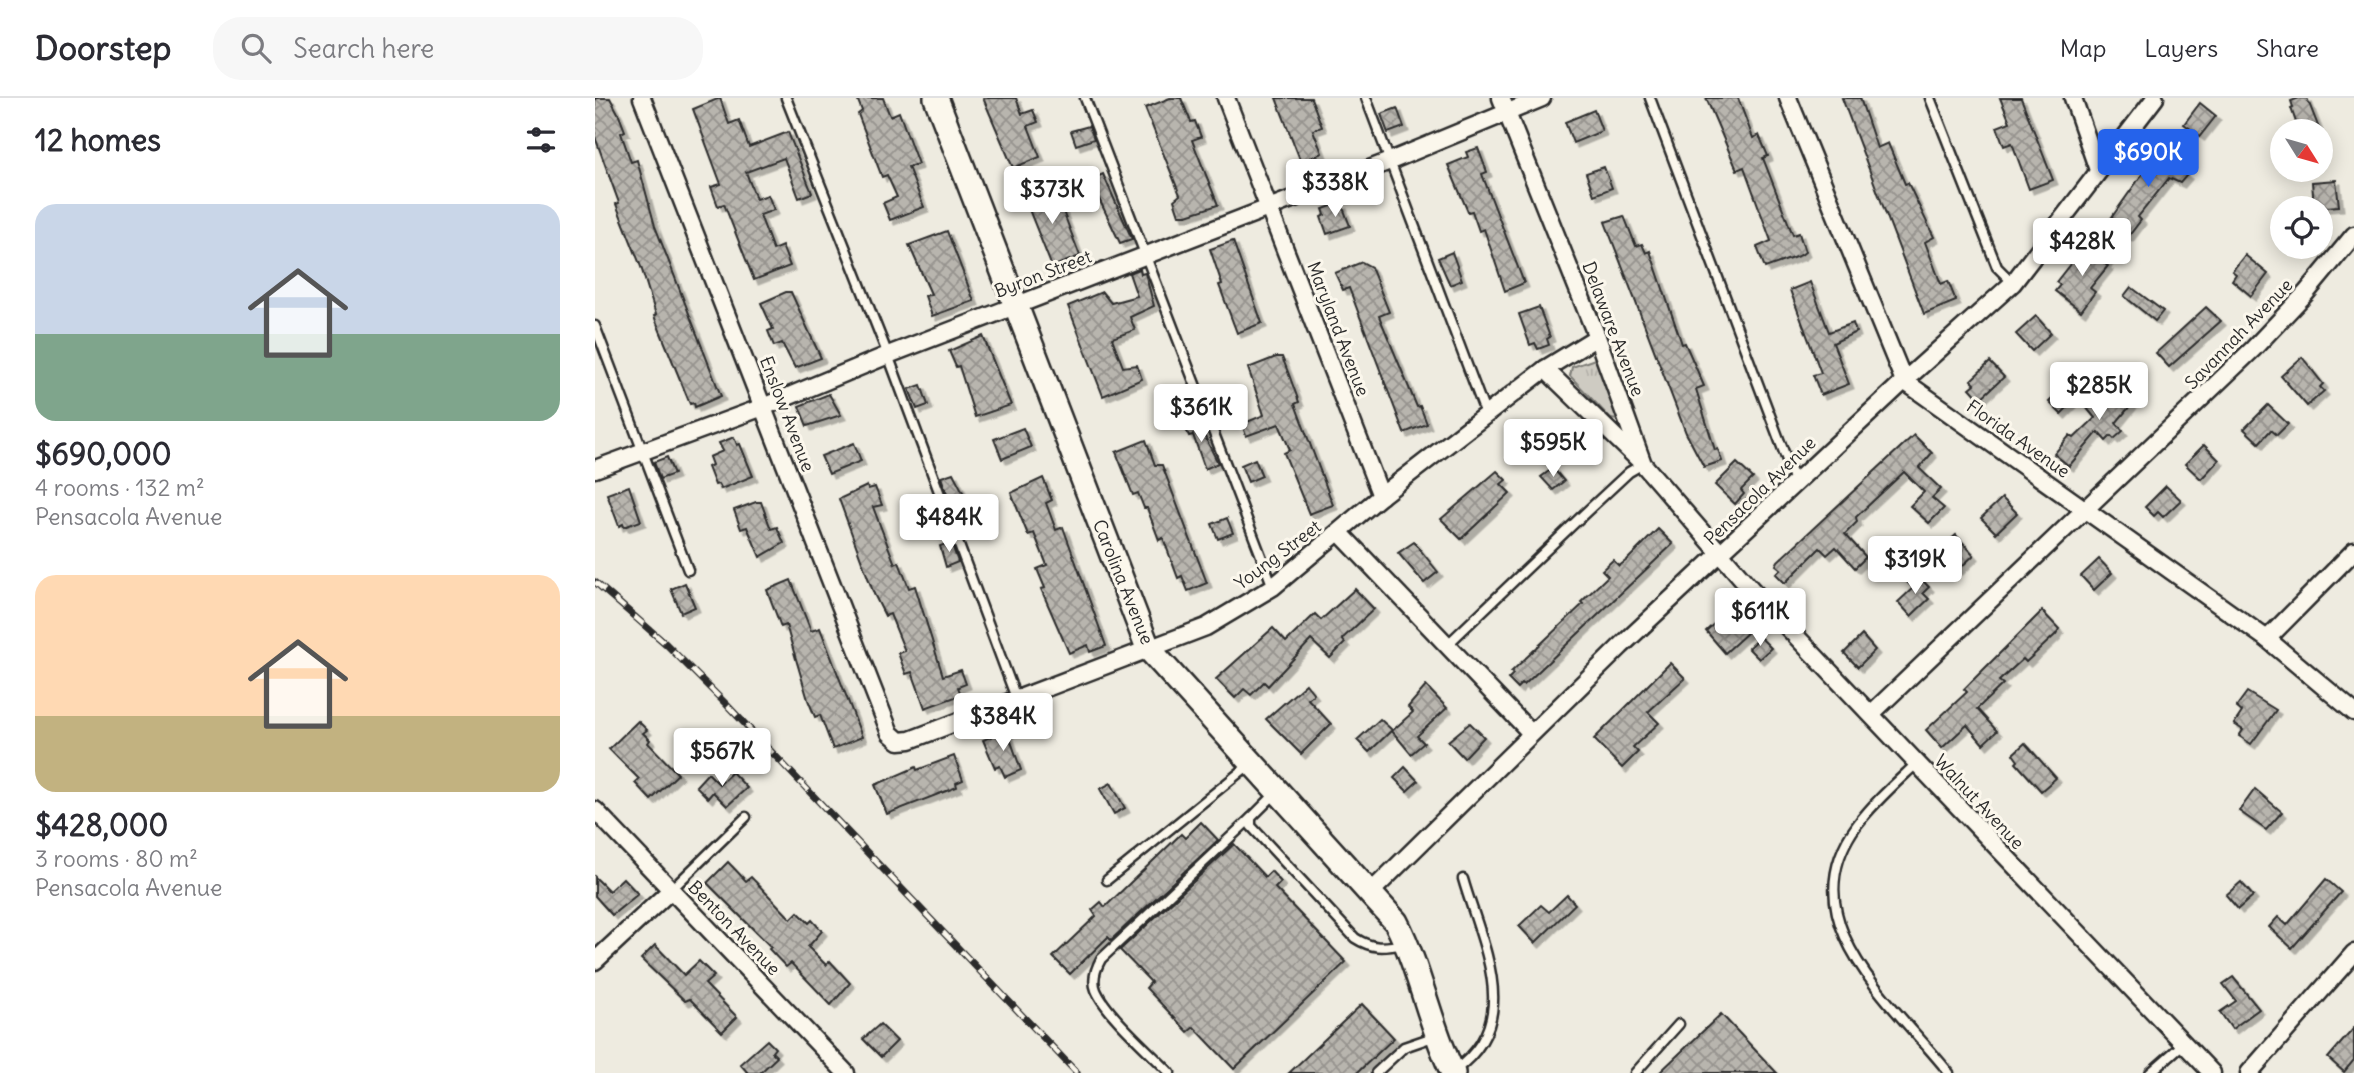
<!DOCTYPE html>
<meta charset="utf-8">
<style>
:root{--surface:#fff;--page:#f7f7f7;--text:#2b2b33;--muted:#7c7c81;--line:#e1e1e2;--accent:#2563eb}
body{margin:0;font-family:Delius,sans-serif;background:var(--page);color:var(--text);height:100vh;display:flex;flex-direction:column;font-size:26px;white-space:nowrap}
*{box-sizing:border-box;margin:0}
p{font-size:23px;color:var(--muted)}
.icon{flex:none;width:38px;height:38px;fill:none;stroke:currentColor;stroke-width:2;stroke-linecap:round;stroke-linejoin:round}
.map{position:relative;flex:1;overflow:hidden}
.details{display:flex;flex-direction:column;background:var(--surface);width:595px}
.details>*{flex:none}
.needle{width:46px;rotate:127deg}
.fabs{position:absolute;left:1675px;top:21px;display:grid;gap:14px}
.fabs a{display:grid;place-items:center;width:63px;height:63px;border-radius:50%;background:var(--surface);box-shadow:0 4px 18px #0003;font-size:35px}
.price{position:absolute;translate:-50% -60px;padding:0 16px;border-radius:7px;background:#fff;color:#222;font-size:23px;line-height:46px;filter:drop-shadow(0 2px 4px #0008)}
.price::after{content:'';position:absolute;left:50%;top:42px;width:21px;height:16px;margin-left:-10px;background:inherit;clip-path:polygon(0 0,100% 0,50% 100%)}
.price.selected{background:var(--accent);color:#fff}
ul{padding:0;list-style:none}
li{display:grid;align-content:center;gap:14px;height:371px;padding:0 35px}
li span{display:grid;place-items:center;height:217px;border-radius:21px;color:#555}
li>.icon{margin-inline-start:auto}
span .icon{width:126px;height:126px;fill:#fffc;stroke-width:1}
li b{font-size:30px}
h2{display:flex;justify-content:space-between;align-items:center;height:84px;padding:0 35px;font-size:30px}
header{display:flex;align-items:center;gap:42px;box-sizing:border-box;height:98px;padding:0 35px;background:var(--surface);border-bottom:2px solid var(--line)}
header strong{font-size:33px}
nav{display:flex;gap:38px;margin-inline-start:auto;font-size:24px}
.search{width:490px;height:63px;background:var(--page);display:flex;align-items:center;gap:18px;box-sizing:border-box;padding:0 24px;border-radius:28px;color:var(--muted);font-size:26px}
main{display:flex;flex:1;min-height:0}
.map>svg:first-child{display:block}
</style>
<header>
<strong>Doorstep</strong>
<div class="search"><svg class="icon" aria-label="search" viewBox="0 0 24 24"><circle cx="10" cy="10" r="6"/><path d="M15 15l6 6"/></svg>Search here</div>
<nav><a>Map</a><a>Layers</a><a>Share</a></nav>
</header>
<main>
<section class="details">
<h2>12 homes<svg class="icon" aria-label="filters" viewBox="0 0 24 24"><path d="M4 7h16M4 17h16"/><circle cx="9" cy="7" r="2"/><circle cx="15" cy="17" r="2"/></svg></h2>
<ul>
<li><span style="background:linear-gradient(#c9d6e8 60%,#7fa58c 0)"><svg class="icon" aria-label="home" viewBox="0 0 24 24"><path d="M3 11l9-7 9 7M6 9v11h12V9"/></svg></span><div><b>$690,000</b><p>4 rooms · 132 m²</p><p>Pensacola Avenue</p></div></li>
<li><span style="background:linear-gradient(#ffd9b3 65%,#c2b280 0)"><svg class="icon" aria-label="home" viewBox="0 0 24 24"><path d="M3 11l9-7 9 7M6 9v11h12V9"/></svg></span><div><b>$428,000</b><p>3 rooms · 80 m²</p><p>Pensacola Avenue</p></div></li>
</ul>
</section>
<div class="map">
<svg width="1759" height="975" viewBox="0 0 1759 975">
<defs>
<pattern id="grass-tufts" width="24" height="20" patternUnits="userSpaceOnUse" patternTransform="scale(1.75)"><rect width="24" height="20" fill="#cecbc2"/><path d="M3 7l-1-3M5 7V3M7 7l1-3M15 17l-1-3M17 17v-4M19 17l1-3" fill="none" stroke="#b1aea7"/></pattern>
<pattern id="building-cross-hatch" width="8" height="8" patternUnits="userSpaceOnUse" patternTransform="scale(1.75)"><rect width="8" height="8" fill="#b8b5ae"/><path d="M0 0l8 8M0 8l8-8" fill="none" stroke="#96938e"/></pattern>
<filter id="shadow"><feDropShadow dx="4.5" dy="4.5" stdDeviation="0" flood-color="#0004"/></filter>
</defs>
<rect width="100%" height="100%" fill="#eeebe0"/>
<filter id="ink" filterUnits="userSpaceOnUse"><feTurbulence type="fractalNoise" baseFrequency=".0143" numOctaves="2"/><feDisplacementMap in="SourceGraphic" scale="14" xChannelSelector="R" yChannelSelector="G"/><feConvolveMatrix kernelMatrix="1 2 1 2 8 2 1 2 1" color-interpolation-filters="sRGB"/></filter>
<g filter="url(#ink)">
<polygon fill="url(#grass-tufts)" stroke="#7c7b76" stroke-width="2" points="1000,261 1024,317 1022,322 1016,321 975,278 977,269"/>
<g fill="url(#building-cross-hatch)" stroke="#2b2b2b" stroke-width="2" filter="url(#shadow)">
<polygon points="0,0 15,0 23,15 30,33 26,35 36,64 42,62 60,128 126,298 100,309 99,305 95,306 59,218 61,217 46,169 21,106 24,105 0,39"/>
<polygon points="125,0 134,26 144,22 154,49 193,34 217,95 204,100 189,60 151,74 161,101 173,97 179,112 165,117 178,152 187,148 195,168 159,182 129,106 123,108 116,89 126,86 98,11"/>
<polygon points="262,0 288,0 295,18 304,14 323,66 313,69 329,109 295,122 288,105 302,99 292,77 287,79 263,16 267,13"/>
<polygon points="388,0 421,0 427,16 438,12 443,24 433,28 445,59 418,70"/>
<polygon points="575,0 586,0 596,24 600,23 606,39 597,42 623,107 592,117 584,117 579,102 585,97 550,10"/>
<polygon points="681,0 716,0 727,29 718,32 727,55 706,64"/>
<polygon points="1111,0 1143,0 1158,40 1164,37 1173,58 1168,60 1198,137 1204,135 1210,154 1206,157 1170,170 1162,149 1176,143 1149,69 1142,72"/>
<polygon points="1247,0 1265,0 1282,50 1293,45 1310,86 1313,85 1339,139 1330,144 1346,186 1353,183 1361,203 1329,216"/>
<polygon points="1405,0 1426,0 1458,82 1434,91 1417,45 1409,48 1402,29 1415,24"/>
<polygon points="1704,0 1712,0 1725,33 1704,33 1696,10 1698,9 1696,3"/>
<polygon points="1605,5 1621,18 1605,38 1589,26"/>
<polygon points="802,10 809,29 793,35 786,16"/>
<polygon points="999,12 1007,33 978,45 970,24"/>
<polygon points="494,28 499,41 481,47 476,33"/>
<polygon points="1574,48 1592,61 1584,71 1592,77 1585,85 1574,80 1543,119 1546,122 1533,139 1514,123 1563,54 1567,57"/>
<polygon points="883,50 892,74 887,76 929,185 910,193 889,131 884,133 877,113 873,114 853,67 873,59 871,54"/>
<polygon points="1009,69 1017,90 999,97 991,75"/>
<polygon points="508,76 537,141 525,145 495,82"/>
<polygon points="1741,82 1744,108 1719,110 1717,84"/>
<polygon points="458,87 485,158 457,169 429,99"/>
<polygon points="742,106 743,109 747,107 755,128 732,136 726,119 730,117 728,111"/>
<polygon points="1029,118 1041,148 1047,146 1051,155 1055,153 1087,246 1090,245 1109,288 1101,291 1120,352 1123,351 1127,363 1109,369 1091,335 1010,124"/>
<polygon points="352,133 379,203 337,218 330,198 336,196 314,147"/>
<polygon points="638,143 667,225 642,235 624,187 627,186 615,151"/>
<polygon points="1504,149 1516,159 1510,166 1513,168 1495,190 1500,194 1486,213 1460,193 1465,187 1461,184 1483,156 1488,160 1494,153 1498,156"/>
<polygon points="857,154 867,182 855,187 843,160"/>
<polygon points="1650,157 1673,176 1656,198 1637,182 1641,176 1637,173"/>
<polygon points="767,164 776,169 794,214 784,218 822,309 825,308 832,326 809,335 754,190 748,192 740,175"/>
<polygon points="545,171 546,176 550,175 559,208 535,219 540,232 517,240 528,269 542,267 547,281 508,298 473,208 507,194 516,205 542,198 534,175"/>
<polygon points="1215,184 1234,234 1258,225 1261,234 1238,245 1254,286 1226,297 1218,277 1226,275 1195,192"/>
<polygon points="1536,189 1568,213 1560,223 1529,198"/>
<polygon points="191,194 196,194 226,260 200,270 187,245 179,248 173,233 178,231 166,205"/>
<polygon points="944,209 955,239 952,241 954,247 943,251 940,245 935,247 924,216"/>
<polygon points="1611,209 1626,223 1574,269 1561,255"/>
<polygon points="1441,218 1456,235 1437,253 1421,236"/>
<polygon points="388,238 416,307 380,319 364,268 361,269 354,253"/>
<polygon points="681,259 687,259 693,274 704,304 700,306 738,407 714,416 689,355 695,352 684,326 651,338 647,326 669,317 653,270"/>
<polygon points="1707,259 1728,286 1725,289 1729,293 1712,308 1686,278"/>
<polygon points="1395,264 1409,279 1385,301 1375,290 1380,286 1376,282"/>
<polygon points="1531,284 1545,296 1521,325 1528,333 1519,341 1516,338 1511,343 1503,334 1474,368 1459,356 1475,337 1479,340 1500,320 1490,308 1503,294 1514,304"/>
<polygon points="326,287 333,307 322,311 314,291"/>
<polygon points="1465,293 1477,305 1466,316 1454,304"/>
<polygon points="234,296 246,317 212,328 204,308"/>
<polygon points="1673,307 1693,326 1682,337 1676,332 1664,345 1649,331"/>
<polygon points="601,321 623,365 610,371 598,337 594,338 589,327"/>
<polygon points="959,325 976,344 958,360 942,341"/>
<polygon points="428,330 436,349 407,361 399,341"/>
<polygon points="1319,337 1337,355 1324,370 1346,391 1337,400 1349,410 1334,425 1315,408 1329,394 1309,374 1261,419 1262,424 1250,436 1271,459 1260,470 1241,449 1232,457 1225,450 1190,485 1181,476 1186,471 1181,467 1183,463"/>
<polygon points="139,339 142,347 145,346 158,378 126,391 123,386 120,387 113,369 117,367 114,359 128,353 124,345"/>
<polygon points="551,342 560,367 567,367 612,485 593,493 587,478 583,480 568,440 564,442 552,410 549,410 543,395 538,397 521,354"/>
<polygon points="259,345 266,363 234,376 226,358"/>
<polygon points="1609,347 1624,362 1606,381 1590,366"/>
<polygon points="72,359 79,376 65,381 59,364"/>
<polygon points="660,361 667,378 653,384 646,367"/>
<polygon points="1142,365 1158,380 1146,392 1149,396 1140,406 1120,387"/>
<polygon points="958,370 969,383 958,392 946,379"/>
<polygon points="902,373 911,382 906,386 915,395 866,441 846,421"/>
<polygon points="358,375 370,398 355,404 346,379"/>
<polygon points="448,380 457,402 451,405 461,432 468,429 511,548 495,554 493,547 474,555 446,491 450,490 442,471 452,467 439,435 433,437 416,395"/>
<polygon points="34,388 46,423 29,429 28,426 24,428 12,396"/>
<polygon points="272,388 273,391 280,389 287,407 278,409 300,466 304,464 314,490 320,488 348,578 366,572 371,586 363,589 366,597 330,610 317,574 311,576 303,555 310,553 295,516 290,518 279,496 244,401"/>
<polygon points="1571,388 1586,402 1568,419 1563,414 1559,418 1550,409"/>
<polygon points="1407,400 1422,415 1401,435 1386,420"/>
<polygon points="161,404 166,404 176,431 182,429 189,445 165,459 152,429 146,431 139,412"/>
<polygon points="632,420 638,435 623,441 617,426"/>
<polygon points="1063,431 1078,446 929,587 927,585 922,590 913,581 918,576 916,574 988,506 986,504 1013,478 1007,472 1018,462 1024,468 1032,462"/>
<polygon points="1361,437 1379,457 1363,472 1345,451"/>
<polygon points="356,444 363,464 351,469 345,448"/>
<polygon points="819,444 843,474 829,485 803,455"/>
<polygon points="1504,461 1517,475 1499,492 1486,478"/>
<polygon points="1321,476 1334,489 1328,495 1334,501 1316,518 1303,504 1318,490 1312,484"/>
<polygon points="196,482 216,533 225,530 267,639 238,651 225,617 220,619 213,602 191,527 186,529 172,492"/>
<polygon points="90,485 100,509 86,515 76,491"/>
<polygon points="760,491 779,511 747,541 750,545 735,560 716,542 673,588 669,584 656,597 649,591 640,600 621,581 678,530 691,544 720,516 726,522"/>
<polygon points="1133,513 1152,535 1130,555 1111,533"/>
<polygon points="1447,513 1464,531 1461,536 1431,564 1428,561 1404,583 1408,586 1382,611 1402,633 1388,646 1372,627 1347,650 1331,632 1372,594 1369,591"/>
<polygon points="1267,537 1280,552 1263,569 1249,555"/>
<polygon points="1165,539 1176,550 1164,561 1153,550"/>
<polygon points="1075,565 1090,580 1053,614 1064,625 1038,649 1043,654 1027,670 999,641"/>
<polygon points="711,586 719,596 713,601 736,626 706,656 671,621"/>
<polygon points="831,588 852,610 822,638 829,645 816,656 797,633 818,614 813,609"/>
<polygon points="1652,594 1681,612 1656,646 1644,638 1648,632 1639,626 1647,614 1641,609"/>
<polygon points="785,621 797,632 774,654 762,642"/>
<polygon points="43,623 52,632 48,635 55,642 53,645 83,676 56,702 40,685 44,681 14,651"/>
<polygon points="875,625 889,639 869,660 853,643"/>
<polygon points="412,632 426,672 410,679 405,668 400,670 388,642"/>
<polygon points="1430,645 1461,680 1446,693 1421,665 1423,663 1418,656"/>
<polygon points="359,658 368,682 361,685 362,689 292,716 280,687 321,669 322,672"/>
<polygon points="810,669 823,683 812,693 799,680"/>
<polygon points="137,674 152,690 132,708 118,694 113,700 101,688 113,675 124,686"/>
<polygon points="516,685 530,710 519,716 505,691"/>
<polygon points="1660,691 1687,714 1671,732 1644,713"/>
<polygon points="606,724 623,742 516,842 513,839 475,876 458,859 501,818 497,812 506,804 510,809 586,736 590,740"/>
<polygon points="639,746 670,779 676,773 686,784 680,790 751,864 639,971 599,929 593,934 551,890 556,884 525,852"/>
<polygon points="133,764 151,783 156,779 196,821 203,814 214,825 217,822 227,833 213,849 231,867 235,863 255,885 236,907 196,865 191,869 174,851 176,849 112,785"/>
<polygon points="0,779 14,793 28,780 43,796 17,817 0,798"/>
<polygon points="1731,781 1746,794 1697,850 1674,829 1683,819 1692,827"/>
<polygon points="1646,784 1658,798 1643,811 1631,797"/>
<polygon points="972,797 980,806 940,845 924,828 946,807 954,814"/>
<polygon points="60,847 89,877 104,863 119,878 110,886 142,919 127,934 95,901 90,903 46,861"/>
<polygon points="1638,879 1664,911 1637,931 1625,914 1641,903 1628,886"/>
<polygon points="767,906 799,940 762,975 694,975"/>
<polygon points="1126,916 1182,975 1064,975"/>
<polygon points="285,926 302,943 286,959 268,941"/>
<polygon points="1759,930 1759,962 1749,974 1733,960"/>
<polygon points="172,942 180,950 177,954 182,959 165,975 153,975 145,966"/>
</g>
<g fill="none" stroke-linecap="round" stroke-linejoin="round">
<defs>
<g id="lane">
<polyline points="191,0 293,257 421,600"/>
<polyline points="490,0 678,489"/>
<polyline points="771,0 891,317"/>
<polyline points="1055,0 1201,386"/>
<polyline points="1335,0 1402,169 1418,185"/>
<polyline points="0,228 93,472"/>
<polyline points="852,547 989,416 1034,374 1048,366"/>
<path d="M1321,666c-20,19 -42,38 -59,61 -70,96 38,179 92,248"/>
<path d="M682,694l-26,26v8l104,112c17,11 29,10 49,6"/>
<polyline points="512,782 654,667"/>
<polyline points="76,792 151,719"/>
<path d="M860,972c69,-49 27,-125 8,-191"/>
<path d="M575,975c-19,-20 -64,-59 -74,-83 -4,-10 0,-22 5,-31l150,-141"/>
<polyline points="781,975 809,949 841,938"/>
<polyline points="1040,975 1084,926"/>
<polyline points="1555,975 1588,946"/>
</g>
<g id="street">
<polyline points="47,0 295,635 304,643 315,642 611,529 678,489 786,398 950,271 1002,239"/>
<polyline points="631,0 786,398"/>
<polyline points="906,0 1002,239 1048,366 1157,492 1617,975"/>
<polyline points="1193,0 1309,283 1672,541 1759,614"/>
<polyline points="1478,0 1503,72"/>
<polyline points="950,271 1044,362"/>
<polyline points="0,371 168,309 293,257 795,63 947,0"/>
<polyline points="745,435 936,635"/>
<polyline points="1672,541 1759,453"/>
<polyline points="1276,616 1658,251 1711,195 1759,137"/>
<polyline points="0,712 251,975"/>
<polyline points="775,795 1026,548 1309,283 1418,185 1560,0"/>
<polyline points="0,863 76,792"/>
<polyline points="1654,975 1759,855"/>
</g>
<path id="secondary" d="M341,0l212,550 248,274c25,49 33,102 57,151"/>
</defs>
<use href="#lane" stroke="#2b2b2b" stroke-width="13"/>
<use href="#street" stroke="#2b2b2b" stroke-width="21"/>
<use href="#secondary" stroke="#2b2b2b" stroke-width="28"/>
<use href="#lane" stroke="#fbf7ec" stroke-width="8"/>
<use href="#street" stroke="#fbf7ec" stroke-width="16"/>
<use href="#secondary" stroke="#fbf7ec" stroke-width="23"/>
<defs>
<polyline id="rail" points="0,484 71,546 131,606 482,975"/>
</defs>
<use href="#rail" stroke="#2b2b2b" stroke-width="7"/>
<use href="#rail" stroke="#fbf7ec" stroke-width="4.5" stroke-dasharray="13" stroke-linecap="butt"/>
</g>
</g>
<g text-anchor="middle" stroke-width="6" stroke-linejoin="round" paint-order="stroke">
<g font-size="18" fill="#2b2b2b" stroke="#fbf7ec">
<text transform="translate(448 176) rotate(-21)" y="6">Byron Street</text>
<text transform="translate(743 231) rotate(69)" y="6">Maryland Avenue</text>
<text transform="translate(1018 231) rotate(69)" y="6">Delaware Avenue</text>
<text transform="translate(1644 236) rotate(-46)" y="6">Savannah Avenue</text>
<text transform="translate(192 316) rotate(69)" y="6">Enslow Avenue</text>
<text transform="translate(1423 341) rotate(35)" y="6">Florida Avenue</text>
<text transform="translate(1165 393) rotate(-44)" y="6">Pensacola Avenue</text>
<text transform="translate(683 457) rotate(-37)" y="6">Young Street</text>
<text transform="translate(528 484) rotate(68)" y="6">Carolina Avenue</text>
<text transform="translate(1384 704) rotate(47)" y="6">Walnut Avenue</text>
<text transform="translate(139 830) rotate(46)" y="6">Benton Avenue</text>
</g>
</g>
</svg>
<div class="fabs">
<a><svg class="needle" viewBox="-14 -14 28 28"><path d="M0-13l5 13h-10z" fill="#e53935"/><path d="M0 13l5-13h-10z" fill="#7c7c81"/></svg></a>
<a><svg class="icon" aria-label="locate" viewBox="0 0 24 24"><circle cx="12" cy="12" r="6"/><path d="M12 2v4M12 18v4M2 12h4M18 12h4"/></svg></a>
</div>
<b class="price selected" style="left:1553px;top:91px">$690K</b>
<b class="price" style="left:740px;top:121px">$338K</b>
<b class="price" style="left:457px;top:128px">$373K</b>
<b class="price" style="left:1487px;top:180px">$428K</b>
<b class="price" style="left:1504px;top:324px">$285K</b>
<b class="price" style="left:606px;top:346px">$361K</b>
<b class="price" style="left:958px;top:381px">$595K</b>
<b class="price" style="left:354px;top:456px">$484K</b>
<b class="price" style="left:1320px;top:498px">$319K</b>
<b class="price" style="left:1165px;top:550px">$611K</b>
<b class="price" style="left:408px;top:655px">$384K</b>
<b class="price" style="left:127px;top:690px">$567K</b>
</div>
</main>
